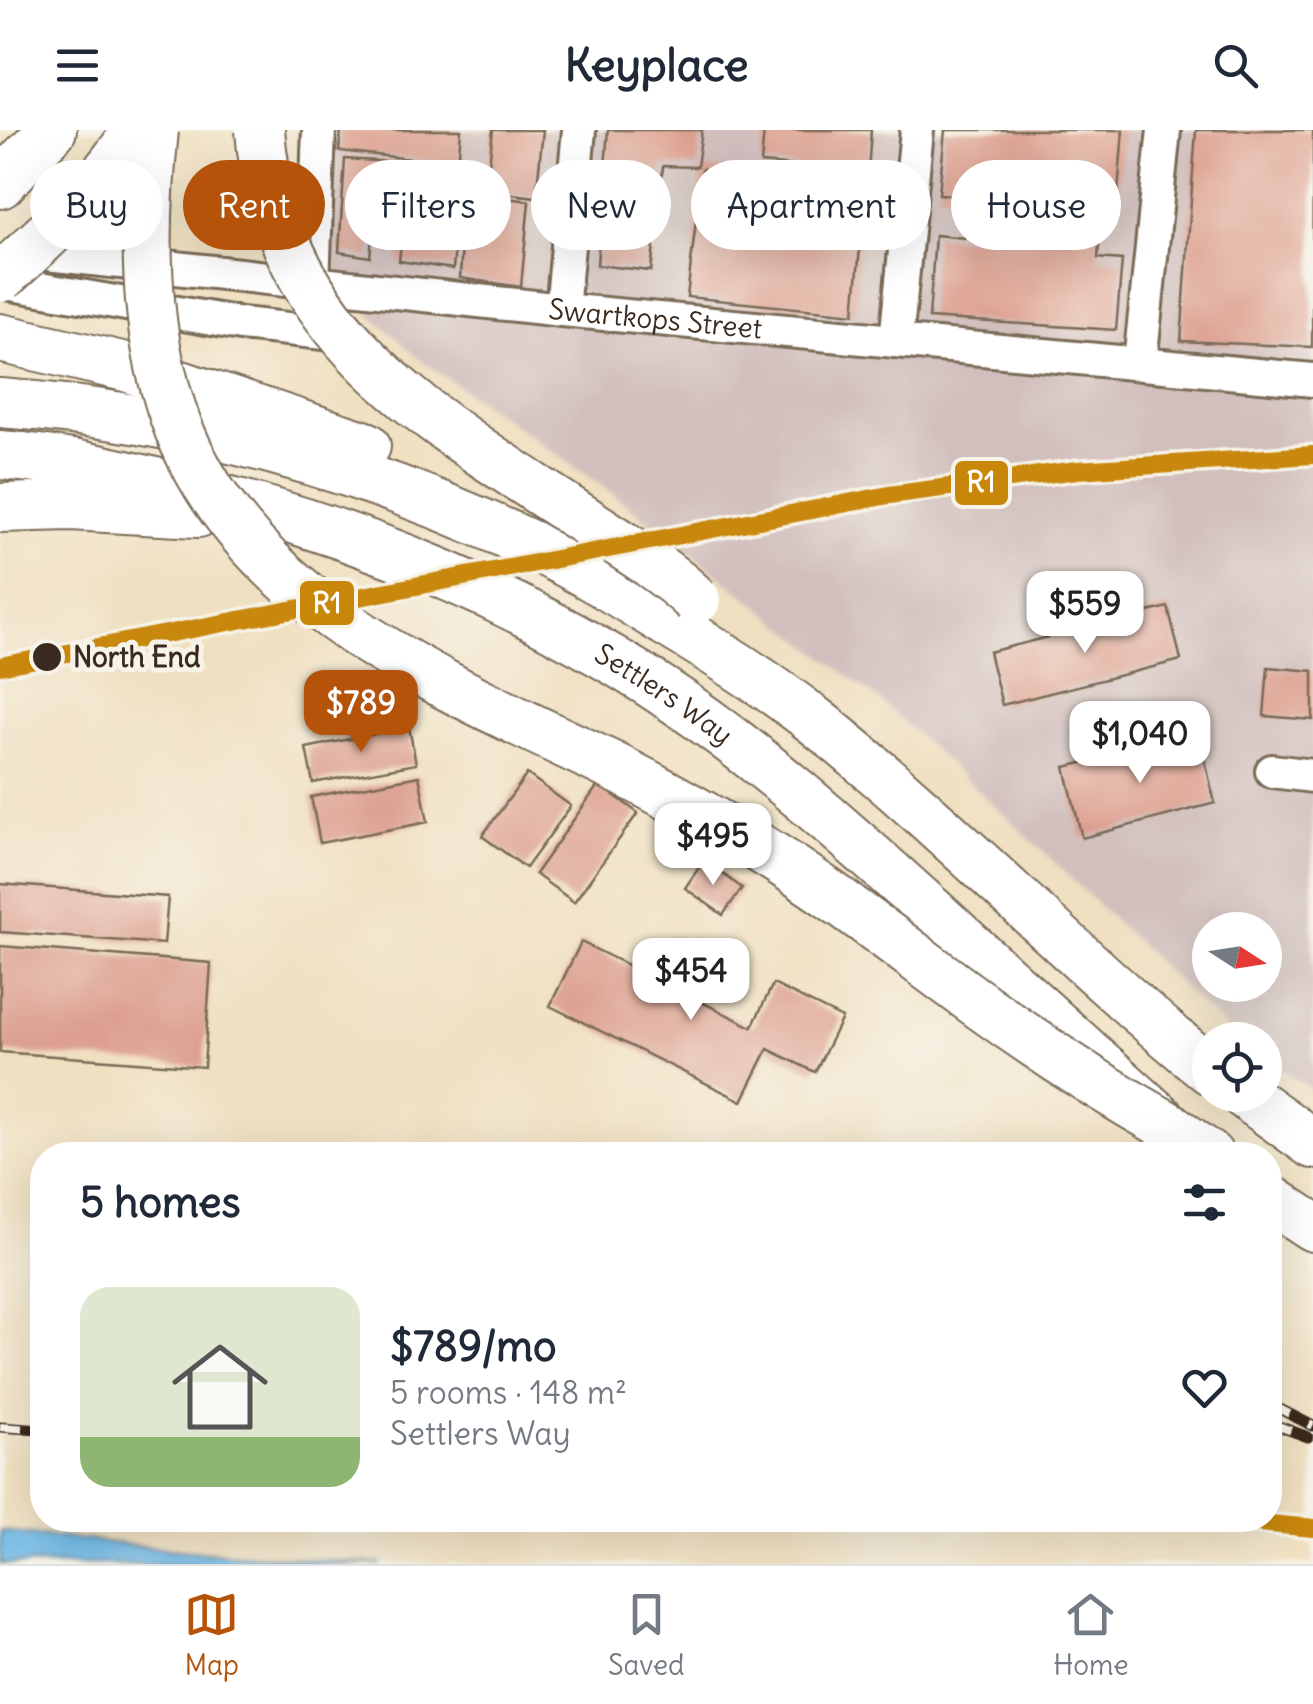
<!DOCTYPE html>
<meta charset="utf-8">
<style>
:root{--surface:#fff;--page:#f6f6f7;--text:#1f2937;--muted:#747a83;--line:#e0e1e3;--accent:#b45309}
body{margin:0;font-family:Delius,sans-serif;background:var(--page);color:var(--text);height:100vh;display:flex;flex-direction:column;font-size:38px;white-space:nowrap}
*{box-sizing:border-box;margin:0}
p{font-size:32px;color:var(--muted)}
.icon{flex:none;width:55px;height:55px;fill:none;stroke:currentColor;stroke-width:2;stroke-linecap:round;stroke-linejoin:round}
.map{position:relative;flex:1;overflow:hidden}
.sheet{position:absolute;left:30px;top:1012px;width:1252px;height:390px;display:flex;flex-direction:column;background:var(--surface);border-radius:40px;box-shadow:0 10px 40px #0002}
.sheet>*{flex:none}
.guide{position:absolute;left:30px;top:30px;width:1255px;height:90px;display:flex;gap:20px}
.needle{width:65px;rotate:102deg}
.tools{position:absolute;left:1192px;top:782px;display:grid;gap:20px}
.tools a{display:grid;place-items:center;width:90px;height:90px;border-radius:50%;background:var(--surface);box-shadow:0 10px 40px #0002;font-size:50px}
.price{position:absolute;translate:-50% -85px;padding:0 22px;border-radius:20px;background:#fff;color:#222;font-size:32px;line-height:65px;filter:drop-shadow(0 2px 5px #0008)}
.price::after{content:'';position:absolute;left:50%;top:60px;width:30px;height:22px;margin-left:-15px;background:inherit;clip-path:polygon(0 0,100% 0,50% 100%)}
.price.on{background:var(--accent);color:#fff}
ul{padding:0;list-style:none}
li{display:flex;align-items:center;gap:30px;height:250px;padding:0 50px}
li+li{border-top:2px solid var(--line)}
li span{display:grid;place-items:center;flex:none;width:280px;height:200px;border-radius:30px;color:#555}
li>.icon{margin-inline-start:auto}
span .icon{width:120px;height:120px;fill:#fffc;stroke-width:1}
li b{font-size:42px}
h2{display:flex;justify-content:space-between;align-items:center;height:120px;padding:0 50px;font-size:42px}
.chip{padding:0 35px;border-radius:45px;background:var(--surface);box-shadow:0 10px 40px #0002;font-size:35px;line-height:90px}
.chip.on{background:var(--accent);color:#fff}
header{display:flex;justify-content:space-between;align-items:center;height:130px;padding:0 50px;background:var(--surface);font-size:45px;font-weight:700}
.tab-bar{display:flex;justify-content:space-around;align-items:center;height:140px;border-top:2px solid var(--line);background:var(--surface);font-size:28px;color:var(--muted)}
.tab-bar a{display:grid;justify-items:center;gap:5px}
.tab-bar .on{color:var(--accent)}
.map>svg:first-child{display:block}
</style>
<header><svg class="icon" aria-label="menu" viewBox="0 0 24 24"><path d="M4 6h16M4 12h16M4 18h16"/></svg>Keyplace<svg class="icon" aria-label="search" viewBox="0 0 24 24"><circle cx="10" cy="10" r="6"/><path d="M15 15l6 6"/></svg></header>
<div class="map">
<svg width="1313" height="1434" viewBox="0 0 1313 1434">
<rect width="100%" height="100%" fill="#f7f3e8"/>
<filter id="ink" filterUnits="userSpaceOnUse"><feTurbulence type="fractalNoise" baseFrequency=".01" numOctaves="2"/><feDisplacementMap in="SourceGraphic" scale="20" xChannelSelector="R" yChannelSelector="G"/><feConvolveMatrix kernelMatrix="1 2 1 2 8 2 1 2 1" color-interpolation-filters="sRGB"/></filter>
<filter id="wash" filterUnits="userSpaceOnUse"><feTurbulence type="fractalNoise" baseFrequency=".0048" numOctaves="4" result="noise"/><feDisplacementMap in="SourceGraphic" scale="40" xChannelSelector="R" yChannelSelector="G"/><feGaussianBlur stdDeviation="2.25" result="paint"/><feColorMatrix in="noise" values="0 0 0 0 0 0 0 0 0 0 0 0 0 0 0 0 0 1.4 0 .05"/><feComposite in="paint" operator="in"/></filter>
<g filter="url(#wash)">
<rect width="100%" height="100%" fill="#f0e0c1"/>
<path fill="#d1bfbe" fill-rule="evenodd" d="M296,0h1017v961l-48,-33v-18l-29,-2 -227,-219 -131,-120 -266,-206 -191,-133 -77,-69 -42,-118zM1210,800h55v55h-55z"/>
<polygon fill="#6fb9e7" stroke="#557282" stroke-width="2.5" points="0,1401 179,1420 383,1434 0,1434"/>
<g id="blocks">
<g fill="#dda090">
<polygon points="341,0 461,0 458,34 339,21"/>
<polygon points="493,0 543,0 536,67 486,61"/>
<polygon points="608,0 702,0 697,37 663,36 651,141 597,135"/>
<polygon points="764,0 871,0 868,42 761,33"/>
<polygon points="945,0 1123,0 1117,75 939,64"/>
<polygon points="1196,0 1313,0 1312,217 1181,211"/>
<polygon points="345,29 405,33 397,56 377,53 370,127 339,122"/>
<polygon points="422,34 462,40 453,139 399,131 409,45 419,48"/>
<polygon points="702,39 866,50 854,184 687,167"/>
<polygon points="465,62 529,71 521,157 460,148"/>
<polygon points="990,79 1101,90 1098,128 1122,130 1116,200 929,188 935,105 964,108"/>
<polygon points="1168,477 1181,530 1002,575 989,522"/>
<polygon points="1268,537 1313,541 1313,590 1264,586"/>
<polygon points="409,597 416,634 313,653 306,618"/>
<polygon points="1199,605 1215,673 1082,708 1065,637"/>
<polygon points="527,644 571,676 526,738 482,706"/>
<polygon points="419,646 428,692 320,713 311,667"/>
<polygon points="599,654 638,683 574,772 535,744"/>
<polygon points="704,730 742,758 723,785 685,758"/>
<polygon points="0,754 168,767 164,814 0,802"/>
<polygon points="581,812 752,897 773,854 842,888 815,942 768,919 742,971 550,876"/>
<polygon points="0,816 211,833 204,937 0,922"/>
</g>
</g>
</g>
<g filter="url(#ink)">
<use href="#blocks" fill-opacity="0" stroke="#7a6a57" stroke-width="2.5"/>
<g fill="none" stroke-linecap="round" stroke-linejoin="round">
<defs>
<g id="minor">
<path id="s1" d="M19,121l543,59 751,70"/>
<polyline points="0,152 241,194 351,206"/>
<polyline points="313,153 319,0"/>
<polyline points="562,180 579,0"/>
<polyline points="896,211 917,0"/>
<polyline points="1140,233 1164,0"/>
<polyline points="1272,641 1313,646"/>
</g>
<g id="highway">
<polyline points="0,54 52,0"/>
<polyline points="0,208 126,237 366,316"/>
<path d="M0,273c186,13 369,65 537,145 45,21 89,49 131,75 52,31 104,64 151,101 136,109 256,237 391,346"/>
<path id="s2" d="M0,325c73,5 144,24 215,42 153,39 304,102 437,187 102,66 192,148 282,229 78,72 157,143 236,214l39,28"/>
<polyline points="0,378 70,376 198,383"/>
<polyline points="1245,965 1313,1014"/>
<polyline points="1270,1069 1313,1097"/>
</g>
</defs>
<use href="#minor" stroke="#7a6a57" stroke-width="38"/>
<use href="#highway" stroke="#7a6a57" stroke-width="52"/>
<use href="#minor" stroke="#fff" stroke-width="32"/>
<use href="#highway" stroke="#fff" stroke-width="48"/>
<defs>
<g id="rail">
<polyline points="1270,1274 1313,1296"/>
<polyline points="1270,1293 1308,1307"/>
<polyline points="0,1297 42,1300"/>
<polyline points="1226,1390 1313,1398"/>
</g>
</defs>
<use href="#rail" stroke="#3b2a1e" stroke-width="11"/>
<use href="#rail" stroke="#f7f3e8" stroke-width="8" stroke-dasharray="22" stroke-linecap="butt"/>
<defs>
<g id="highway-bridge">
<path d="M154,0c-10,96 -12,197 21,289 69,191 280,270 447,352 45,23 90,49 134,75 78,47 147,103 220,156 62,45 126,87 194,125"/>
<path d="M260,0c16,209 175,291 332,395 37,24 72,45 104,75"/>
<path d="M0,148c50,-45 101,-91 137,-148"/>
</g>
</defs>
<use href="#highway-bridge" stroke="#7a6a57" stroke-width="52" stroke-linecap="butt"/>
<use href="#highway-bridge" stroke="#fff" stroke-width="48"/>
<defs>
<g id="rail-1">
<polyline points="0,536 889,365 1077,340 1313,325"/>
<polyline points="1226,1390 1313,1398"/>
</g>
</defs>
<use href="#rail-1" stroke="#f7f3e8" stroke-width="25"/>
<use href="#rail-1" stroke="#c88708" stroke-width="18"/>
</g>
</g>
<circle fill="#3b2a1e" stroke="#f7f3e8" stroke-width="4" cx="47" cy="527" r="16"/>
<g text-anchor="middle" stroke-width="10" stroke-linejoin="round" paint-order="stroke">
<g font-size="28" fill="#3b2a1e" stroke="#f7f3e8">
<text dy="10" stroke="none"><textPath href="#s1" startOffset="640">Swartkops Street</textPath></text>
<text dy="10" stroke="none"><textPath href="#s2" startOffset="712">Settlers Way</textPath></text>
</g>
<g font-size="28" font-weight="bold" fill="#3b2a1e" stroke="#f7f3e8" text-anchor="start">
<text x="73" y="537">North End</text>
</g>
</g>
<g stroke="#f7f3e8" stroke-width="4">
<rect x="953" y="329" width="57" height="48" rx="10" fill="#c88708"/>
<rect x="298" y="449" width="58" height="48" rx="10" fill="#c88708"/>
</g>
<g font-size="28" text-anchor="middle" font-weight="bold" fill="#fff">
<text x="981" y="362">R1</text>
<text x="327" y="483">R1</text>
</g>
</svg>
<div class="tools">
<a><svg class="needle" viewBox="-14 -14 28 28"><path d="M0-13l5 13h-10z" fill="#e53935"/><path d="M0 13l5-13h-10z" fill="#747a83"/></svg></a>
<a><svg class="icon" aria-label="locate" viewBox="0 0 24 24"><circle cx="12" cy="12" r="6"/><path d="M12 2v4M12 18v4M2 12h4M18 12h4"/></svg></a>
</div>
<b class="price" style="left:1085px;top:526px">$559</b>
<b class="price on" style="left:361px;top:625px">$789</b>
<b class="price" style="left:1140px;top:656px">$1,040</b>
<b class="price" style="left:713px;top:758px">$495</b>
<b class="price" style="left:691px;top:893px">$454</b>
<div class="guide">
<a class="chip">Buy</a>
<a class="chip on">Rent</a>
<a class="chip">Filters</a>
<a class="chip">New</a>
<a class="chip">Apartment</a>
<a class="chip">House</a>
</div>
<section class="sheet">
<h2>5 homes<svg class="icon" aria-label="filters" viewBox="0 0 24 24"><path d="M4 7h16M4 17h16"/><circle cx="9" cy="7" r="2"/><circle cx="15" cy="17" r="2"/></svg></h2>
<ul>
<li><span style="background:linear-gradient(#dfe7d0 75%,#8fb573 0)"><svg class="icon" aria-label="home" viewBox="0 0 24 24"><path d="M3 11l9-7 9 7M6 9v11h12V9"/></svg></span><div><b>$789/mo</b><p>5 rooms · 148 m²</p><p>Settlers Way</p></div><svg class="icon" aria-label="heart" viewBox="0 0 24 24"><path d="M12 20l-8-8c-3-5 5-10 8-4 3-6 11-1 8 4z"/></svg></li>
</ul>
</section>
</div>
<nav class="tab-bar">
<a class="on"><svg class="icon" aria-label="map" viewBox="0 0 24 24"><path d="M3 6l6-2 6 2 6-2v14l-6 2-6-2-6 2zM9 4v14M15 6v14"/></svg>Map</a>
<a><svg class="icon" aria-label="saved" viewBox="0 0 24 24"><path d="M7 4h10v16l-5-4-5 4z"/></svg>Saved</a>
<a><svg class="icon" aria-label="home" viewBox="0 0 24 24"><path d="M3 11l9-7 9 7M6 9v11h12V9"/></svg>Home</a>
</nav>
